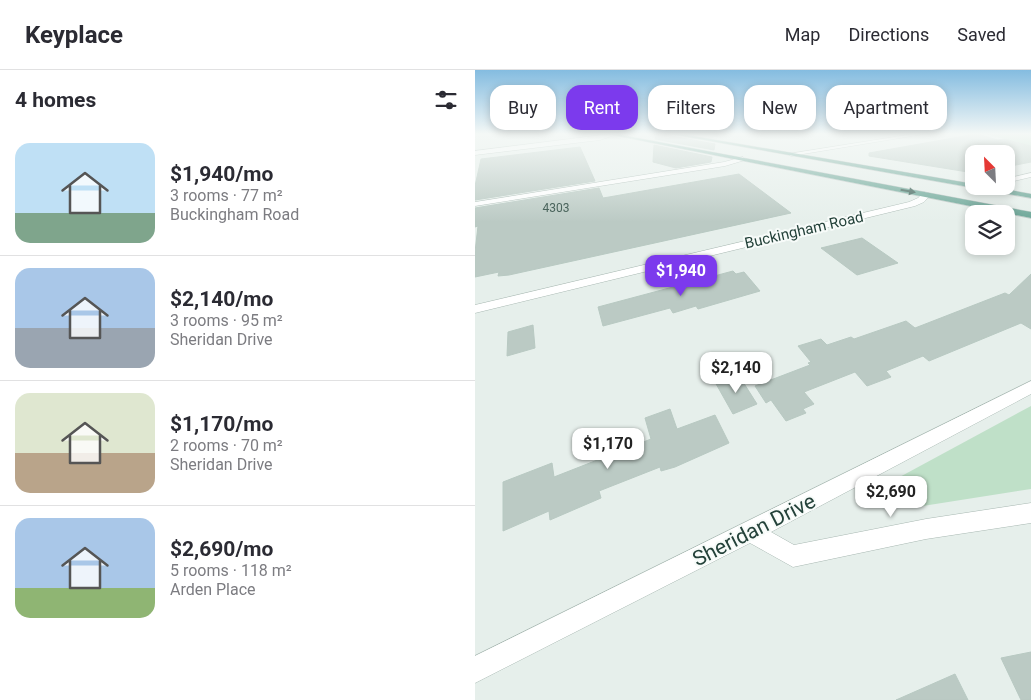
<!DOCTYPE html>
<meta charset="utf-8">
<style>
:root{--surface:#fff;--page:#f2f2f3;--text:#2b2b33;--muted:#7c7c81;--line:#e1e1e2;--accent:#7c3aed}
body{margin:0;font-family:Roboto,sans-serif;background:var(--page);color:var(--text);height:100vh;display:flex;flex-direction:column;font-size:19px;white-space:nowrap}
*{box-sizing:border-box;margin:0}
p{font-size:16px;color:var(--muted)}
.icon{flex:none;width:28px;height:28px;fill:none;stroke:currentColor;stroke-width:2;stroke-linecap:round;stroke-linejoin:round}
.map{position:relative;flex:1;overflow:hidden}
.side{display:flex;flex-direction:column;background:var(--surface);width:475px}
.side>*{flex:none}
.guide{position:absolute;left:15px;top:15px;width:465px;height:45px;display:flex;gap:10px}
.needle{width:32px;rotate:336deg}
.buttons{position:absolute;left:490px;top:75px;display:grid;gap:10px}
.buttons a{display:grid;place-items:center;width:50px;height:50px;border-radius:10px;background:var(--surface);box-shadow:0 2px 8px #0003;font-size:25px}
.price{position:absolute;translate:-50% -42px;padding:0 11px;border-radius:10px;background:#fff;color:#222;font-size:16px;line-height:32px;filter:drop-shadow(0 1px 2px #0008)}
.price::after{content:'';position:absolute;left:50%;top:30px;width:15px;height:11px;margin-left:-8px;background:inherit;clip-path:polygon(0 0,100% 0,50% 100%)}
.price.active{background:var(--accent);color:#fff}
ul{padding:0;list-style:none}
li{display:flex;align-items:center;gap:15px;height:125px;padding:0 15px}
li+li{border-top:1px solid var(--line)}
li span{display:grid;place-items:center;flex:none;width:140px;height:100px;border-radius:15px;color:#555}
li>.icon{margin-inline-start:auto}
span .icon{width:60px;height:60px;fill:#fffc;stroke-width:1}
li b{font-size:21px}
h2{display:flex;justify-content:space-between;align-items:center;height:60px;padding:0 15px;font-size:21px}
.tag{padding:0 18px;border-radius:15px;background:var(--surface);box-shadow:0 2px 8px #0003;font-size:18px;line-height:45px}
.tag.active{background:var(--accent);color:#fff}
header{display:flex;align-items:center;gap:30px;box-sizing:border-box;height:70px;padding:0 25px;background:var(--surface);border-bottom:1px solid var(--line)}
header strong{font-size:24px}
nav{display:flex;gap:28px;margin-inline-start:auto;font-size:18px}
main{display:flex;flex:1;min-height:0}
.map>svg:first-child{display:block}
</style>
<header>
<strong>Keyplace</strong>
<nav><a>Map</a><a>Directions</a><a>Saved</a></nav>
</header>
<main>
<section class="side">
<h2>4 homes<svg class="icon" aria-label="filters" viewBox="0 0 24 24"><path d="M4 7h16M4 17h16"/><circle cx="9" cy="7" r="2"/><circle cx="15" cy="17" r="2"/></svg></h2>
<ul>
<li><span style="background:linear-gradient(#bfe0f5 70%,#7fa58c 0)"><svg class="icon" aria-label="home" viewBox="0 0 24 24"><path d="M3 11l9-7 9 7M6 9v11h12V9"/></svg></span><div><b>$1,940/mo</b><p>3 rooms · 77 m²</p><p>Buckingham Road</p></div></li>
<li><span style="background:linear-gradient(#a9c7e8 60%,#9aa5b1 0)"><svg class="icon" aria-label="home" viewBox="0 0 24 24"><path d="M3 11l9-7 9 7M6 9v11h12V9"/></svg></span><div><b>$2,140/mo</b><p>3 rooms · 95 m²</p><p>Sheridan Drive</p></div></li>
<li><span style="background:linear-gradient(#dfe7d0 60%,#b9a48a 0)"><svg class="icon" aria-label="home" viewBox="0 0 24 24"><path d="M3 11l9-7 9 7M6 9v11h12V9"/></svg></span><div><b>$1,170/mo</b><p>2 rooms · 70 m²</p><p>Sheridan Drive</p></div></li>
<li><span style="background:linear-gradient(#a9c7e8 70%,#8fb573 0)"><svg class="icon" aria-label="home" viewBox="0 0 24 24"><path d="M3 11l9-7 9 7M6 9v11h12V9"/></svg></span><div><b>$2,690/mo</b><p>5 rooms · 118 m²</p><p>Arden Place</p></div></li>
</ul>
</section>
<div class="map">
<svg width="556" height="630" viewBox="0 0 556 630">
<rect width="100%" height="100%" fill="#e6efeb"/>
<g fill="#bfe0c8">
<polygon points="511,64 556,64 556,76"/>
<path d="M556,336v83l-121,19c-15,-4 -31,-16 -14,-29z"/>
</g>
<g fill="#bbcac4" stroke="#b8c9c2">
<polygon points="180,64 194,64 196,66 240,74 239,80 180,69"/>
<polygon points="501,64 523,70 529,69 556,76 556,92 531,97 531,84 499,84 499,103 394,86 394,83"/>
<polygon points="179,75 237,87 236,92 201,98 178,92"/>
<polygon points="105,77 120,111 0,130 0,116 6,89"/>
<polygon points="264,104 316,143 34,205 23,206 24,202 0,207 0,182 3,156 0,157 0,138 124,118 128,128 134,127"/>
<polygon points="387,168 423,193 382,205 346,178"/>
<polygon points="258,201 261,204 269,202 285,221 223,239 221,236 198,243 195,238 128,256 123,237"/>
<polygon points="556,204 556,259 546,253 454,291 448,286 411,301 416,307 392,316 380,302 329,322 339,334 328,339 331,343 311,351 296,330 291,333 280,316 335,295 333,293 336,292 323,276 346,269 352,275 376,267 379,269 431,251 440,258 530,223 534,225"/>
<polygon points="58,255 60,278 32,286 33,262"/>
<polygon points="263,304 282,334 258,344 240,312"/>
<polygon points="195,339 202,359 240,345 254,373 200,397 186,401 185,397 124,421 126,428 75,450 74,441 28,461 28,412 77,393 79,407 176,369 170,348"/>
<polygon points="556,582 556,630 546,630 526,588"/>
<polygon points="480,604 493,630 421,630"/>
</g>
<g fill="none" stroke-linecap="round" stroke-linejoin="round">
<defs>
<g id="minor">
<polygon points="135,64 142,64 125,70 0,85 0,81"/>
<polygon points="438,64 449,64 316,86 313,84"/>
<polygon points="268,87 270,90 250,96 0,136 0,132 249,92"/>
<polygon points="556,103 556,107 531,113 531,109"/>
<polygon points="449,122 456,124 449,132 440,136 0,243 0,235 434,132 443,128"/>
<polygon points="556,311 556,324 296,462 319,475 451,449 556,433 556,453 451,469 318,497 275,473 0,613 0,586"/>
</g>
<g id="major">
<polygon points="133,64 141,64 556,142 556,148"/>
<polygon points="196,64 206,64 499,114 499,116 513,116 556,124 556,128"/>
</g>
</defs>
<use href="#minor" stroke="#a8b8b2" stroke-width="1"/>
<use href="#major" stroke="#c2cac8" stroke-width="1"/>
<use href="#minor" fill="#fff" fill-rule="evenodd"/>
<use href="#major" fill="#6aa596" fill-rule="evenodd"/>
</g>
<defs><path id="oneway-solid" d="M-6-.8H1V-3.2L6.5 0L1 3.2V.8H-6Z" transform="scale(1.25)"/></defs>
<use fill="#365b51" href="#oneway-solid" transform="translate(433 121) rotate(10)"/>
<linearGradient id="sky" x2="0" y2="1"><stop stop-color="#84bce0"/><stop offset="0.42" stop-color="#f4f8f6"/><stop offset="1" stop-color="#f4f8f6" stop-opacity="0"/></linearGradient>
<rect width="556" height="152" fill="url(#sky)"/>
<g text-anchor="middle" stroke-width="4" stroke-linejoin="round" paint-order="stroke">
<g font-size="12" fill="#4a645c">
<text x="81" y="142">4303</text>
</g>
<g font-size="15" fill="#24423a" stroke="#f7fbf9">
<text transform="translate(329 160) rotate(-13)" y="5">Buckingham Road</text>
</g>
<g font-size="21" fill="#24423a" stroke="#f7fbf9">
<text transform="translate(279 460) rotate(-27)" y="7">Sheridan Drive</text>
</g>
</g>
</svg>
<div class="buttons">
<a><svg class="needle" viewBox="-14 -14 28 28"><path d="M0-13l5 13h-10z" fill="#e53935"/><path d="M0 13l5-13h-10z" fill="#7c7c81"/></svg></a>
<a><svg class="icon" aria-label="layers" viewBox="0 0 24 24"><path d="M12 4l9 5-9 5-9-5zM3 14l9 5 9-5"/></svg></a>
</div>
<b class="price active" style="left:206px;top:227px">$1,940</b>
<b class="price" style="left:261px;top:324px">$2,140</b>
<b class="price" style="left:133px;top:400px">$1,170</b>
<b class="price" style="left:416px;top:448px">$2,690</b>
<div class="guide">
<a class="tag">Buy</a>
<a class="tag active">Rent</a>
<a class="tag">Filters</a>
<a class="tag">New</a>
<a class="tag">Apartment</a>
</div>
</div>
</main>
